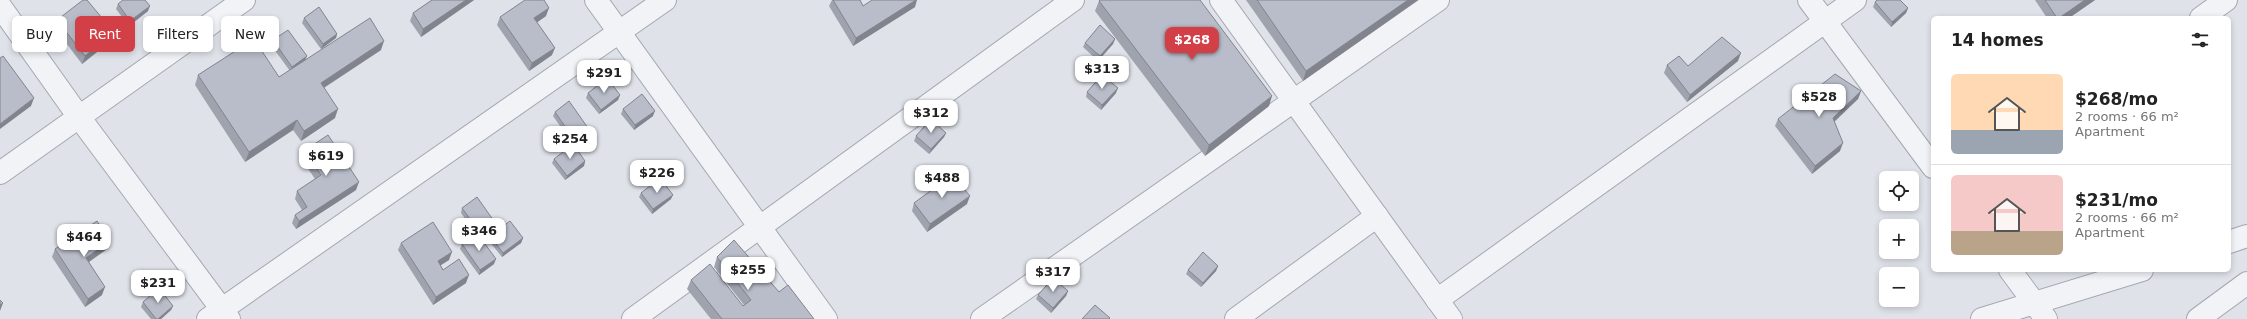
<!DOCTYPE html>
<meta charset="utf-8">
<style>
:root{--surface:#fff;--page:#f6f6f6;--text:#222;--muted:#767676;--line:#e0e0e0;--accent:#d33f47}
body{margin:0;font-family:"DejaVu Sans",sans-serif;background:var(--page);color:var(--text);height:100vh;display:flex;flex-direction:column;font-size:15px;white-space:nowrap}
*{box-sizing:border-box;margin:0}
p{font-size:13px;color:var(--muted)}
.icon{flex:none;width:22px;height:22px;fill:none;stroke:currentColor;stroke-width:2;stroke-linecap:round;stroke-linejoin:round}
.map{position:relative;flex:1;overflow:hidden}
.drawer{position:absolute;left:1931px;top:16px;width:300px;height:256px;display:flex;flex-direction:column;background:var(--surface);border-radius:6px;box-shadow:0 2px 6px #0003}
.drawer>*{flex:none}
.top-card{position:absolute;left:12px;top:16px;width:380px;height:36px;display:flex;gap:8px}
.fabs{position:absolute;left:1879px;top:171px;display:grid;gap:8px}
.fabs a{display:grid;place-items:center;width:40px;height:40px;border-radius:6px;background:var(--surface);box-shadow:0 2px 6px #0003;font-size:20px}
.price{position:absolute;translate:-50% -34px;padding:0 9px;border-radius:8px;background:#fff;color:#222;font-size:13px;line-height:26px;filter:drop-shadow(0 1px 2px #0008)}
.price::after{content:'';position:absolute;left:50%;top:24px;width:12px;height:9px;margin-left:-6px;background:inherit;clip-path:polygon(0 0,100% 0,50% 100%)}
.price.selected{background:var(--accent);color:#fff}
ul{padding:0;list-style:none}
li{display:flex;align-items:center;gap:12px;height:100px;padding:0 20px}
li+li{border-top:1px solid var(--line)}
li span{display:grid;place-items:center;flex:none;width:112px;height:80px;border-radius:6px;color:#555}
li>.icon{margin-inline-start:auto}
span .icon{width:48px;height:48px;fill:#fffc;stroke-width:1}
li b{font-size:17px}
h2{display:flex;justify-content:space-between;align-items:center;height:48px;padding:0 20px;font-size:17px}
.tag{padding:0 14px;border-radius:6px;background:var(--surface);box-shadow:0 2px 6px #0003;font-size:14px;line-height:36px}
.tag.selected{background:var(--accent);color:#fff}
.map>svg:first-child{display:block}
</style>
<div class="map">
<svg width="2247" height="319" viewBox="0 0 2247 319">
<rect width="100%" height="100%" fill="#dfe2e9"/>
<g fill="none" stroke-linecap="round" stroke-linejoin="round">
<defs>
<g id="minor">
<polyline points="596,0 826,319"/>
<polyline points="1221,0 1451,319"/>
<polyline points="1809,0 1933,167"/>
<polyline points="0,6 79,117 229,319"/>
<polyline points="2201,18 2226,0"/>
<polyline points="0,173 244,0"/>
<polyline points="2010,270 2046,319"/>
<polyline points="1437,300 1855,0"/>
<polyline points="208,319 665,0"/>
<polyline points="633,319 1073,0"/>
<polyline points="982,319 1438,0"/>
<polyline points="1236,319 1377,216"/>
<polyline points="2198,319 2247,283"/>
</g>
<g id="tertiary">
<polyline points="2229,242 2247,236"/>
<polyline points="1982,319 2142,270"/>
</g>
</defs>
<use href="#minor" stroke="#a4a8b3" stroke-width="24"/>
<use href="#tertiary" stroke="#a4a8b3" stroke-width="24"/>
<use href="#minor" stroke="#f2f3f7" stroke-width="22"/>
<use href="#tertiary" stroke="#f2f3f7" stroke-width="22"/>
</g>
<g fill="#9fa3ad">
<polygon points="432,0 474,0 421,37 410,21 413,13"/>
<polygon points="832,0 860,0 863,6 915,7 853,46 829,6"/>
<polygon points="1246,0 1418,0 1303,81"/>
<polygon points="2035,0 2095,0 2069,18 2047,18"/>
<polygon points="1099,1 1269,106 1205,156 1095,11"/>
<polygon points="1875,2 1908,8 1906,13 1891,27 1873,7"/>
<polygon points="118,4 148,11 129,26 116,9"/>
<polygon points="546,16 537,22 552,55 529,71 497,25 500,17"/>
<polygon points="102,18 99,26 96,28 102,48 82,64 54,27 57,20"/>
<polygon points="304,18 337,34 336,38 321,49 302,23"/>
<polygon points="1115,39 1113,44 1098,61 1083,47 1085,43"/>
<polygon points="273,40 305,60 381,50 324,88 335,118 301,141 293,130 245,162 195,85 198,75 279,77 290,71 271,45"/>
<polygon points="1738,61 1687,102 1664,73 1667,65 1688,66"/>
<polygon points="1861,91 1858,99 1834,121 1840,151 1812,174 1775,126 1778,119"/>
<polygon points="1087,92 1116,93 1101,110 1086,97"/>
<polygon points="588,93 620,95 618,100 599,114 586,98"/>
<polygon points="623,109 653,116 634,130 621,114"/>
<polygon points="555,112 588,128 586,132 572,143 553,116"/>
<polygon points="946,133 944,137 929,154 914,141 916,136"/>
<polygon points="304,151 356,190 296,229 292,223 295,215 302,210 295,199 297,191 315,179 301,158"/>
<polygon points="554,159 585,161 584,166 565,180 552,163"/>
<polygon points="641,193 671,199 652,214 639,197"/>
<polygon points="914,203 967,204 927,232 912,211"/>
<polygon points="462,208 494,229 480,238 494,264 479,275 460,249 462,244 476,234 461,213"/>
<polygon points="490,236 523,238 521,243 502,257 489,241"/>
<polygon points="401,243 449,260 440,265 443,270 466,283 433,305 398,250"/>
<polygon points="55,249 107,249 89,262 102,295 85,307 52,257"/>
<polygon points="717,257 779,292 814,319 711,319 687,289 691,280 743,306 744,305 714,267"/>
<polygon points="1218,266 1216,271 1201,287 1186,274 1188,270"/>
<polygon points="1068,291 1066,296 1051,313 1036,299 1038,295"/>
<polygon points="143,302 173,306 171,310 161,319 151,319 141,307"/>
</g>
<g fill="#82848d">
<polygon points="466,0 474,0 421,37 423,29"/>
<polygon points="916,0 917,0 915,7 853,46 856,38"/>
<polygon points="1408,0 1418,0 1303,81 1306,71"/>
<polygon points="2085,0 2095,0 2069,18 2059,18"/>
<polygon points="150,6 148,11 129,26 130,21"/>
<polygon points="549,8 546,16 532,26 534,18"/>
<polygon points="1908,8 1906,13 1891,27 1892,22"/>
<polygon points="102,18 99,26 90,32 93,24"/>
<polygon points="337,34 336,38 321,49 323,44"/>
<polygon points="1115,39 1113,44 1098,61 1100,56"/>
<polygon points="105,40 102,48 82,64 85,56"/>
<polygon points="384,41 381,50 317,92 321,83"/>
<polygon points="555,48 552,55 529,71 532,63"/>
<polygon points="1741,53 1738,61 1687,102 1690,95"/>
<polygon points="307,56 305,61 290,72 292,67"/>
<polygon points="1118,88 1116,93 1101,110 1102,105"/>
<polygon points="1861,91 1858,99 1830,126 1833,118"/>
<polygon points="620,95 618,100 599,114 601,110"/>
<polygon points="1272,96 1269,106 1205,156 1209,145"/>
<polygon points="34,98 31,106 0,129 0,124"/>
<polygon points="338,109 335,118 301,141 304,131"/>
<polygon points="655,111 653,116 634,130 635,125"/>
<polygon points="297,120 293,130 245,162 249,152"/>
<polygon points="588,128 586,132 572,143 573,138"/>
<polygon points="946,133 944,137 929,154 931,149"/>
<polygon points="1843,143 1840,151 1812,174 1815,166"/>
<polygon points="585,161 584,166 565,180 567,176"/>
<polygon points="359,182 356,190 296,229 299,221"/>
<polygon points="673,195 671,199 652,214 653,209"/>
<polygon points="970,196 967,204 927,232 930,224"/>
<polygon points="496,224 494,229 479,239 481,234"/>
<polygon points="523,238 521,243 502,257 503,253"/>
<polygon points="110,241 107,249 83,266 86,258"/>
<polygon points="452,252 449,260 435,269 438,261"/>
<polygon points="496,259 494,264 479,275 480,270"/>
<polygon points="1218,266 1216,271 1201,287 1203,283"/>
<polygon points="469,275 466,283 433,305 436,297"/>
<polygon points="105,287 102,295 85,307 88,299"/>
<polygon points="1068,291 1066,296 1051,313 1053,308"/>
<polygon points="3,303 0,311 0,305"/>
<polygon points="173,306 171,310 161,319 158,319"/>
</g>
<g fill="#b9bdc9" stroke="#82848d">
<polygon points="83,0 87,0 102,18 93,24 105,40 85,56 57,20"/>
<polygon points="123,0 145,0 150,6 130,21 118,4"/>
<polygon points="432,0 466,0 423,29 413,13"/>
<polygon points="525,0 544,0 549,8 534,18 555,48 532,63 500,17"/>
<polygon points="833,0 860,0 863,6 872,0 916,0 856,38"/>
<polygon points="1100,0 1200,0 1272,96 1209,145 1099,1"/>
<polygon points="1257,0 1408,0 1306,71"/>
<polygon points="1877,0 1900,0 1908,8 1892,22 1875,2"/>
<polygon points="2045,0 2085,0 2059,18 2057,18"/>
<polygon points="319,7 337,34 323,44 304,18"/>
<polygon points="370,18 384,41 321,83 338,109 304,131 297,120 249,152 198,75 254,39 279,77"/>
<polygon points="1100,25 1115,39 1100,56 1085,43"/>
<polygon points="288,30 307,56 292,67 273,40"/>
<polygon points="1722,37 1741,53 1690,95 1667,65 1679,56 1688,66"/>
<polygon points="3,56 34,98 0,124 0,58"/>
<polygon points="1835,74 1861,91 1833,118 1843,143 1815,166 1778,119"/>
<polygon points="1102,75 1118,88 1102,105 1087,92"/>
<polygon points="607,78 620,95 601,110 588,93"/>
<polygon points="642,94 655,111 635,125 623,109"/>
<polygon points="569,101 588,128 573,138 555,112"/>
<polygon points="931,119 946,133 931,149 916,136"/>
<polygon points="328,135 359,182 299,221 295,215 307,207 297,191 321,175 304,151"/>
<polygon points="573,144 585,161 567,176 554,159"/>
<polygon points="952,175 970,196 930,224 914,203"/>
<polygon points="660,178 673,195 653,209 641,193"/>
<polygon points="477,197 496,224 481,234 462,208"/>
<polygon points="97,221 110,241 86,258 105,287 88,299 55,249"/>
<polygon points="510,221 523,238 503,253 490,236"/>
<polygon points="433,222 452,252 438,261 443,270 459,259 469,275 436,297 401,243"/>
<polygon points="477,233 496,259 480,270 462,244"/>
<polygon points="734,240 779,292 788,285 814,319 722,319 691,280 710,264 743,306 751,300 717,257"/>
<polygon points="1203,252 1218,266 1203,283 1188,270"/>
<polygon points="1053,278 1068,291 1053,308 1038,295"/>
<polygon points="159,288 173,306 158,319 156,319 143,302"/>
<polygon points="0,300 3,303 0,305"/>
<polygon points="1095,305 1110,318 1109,319 1082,319"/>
</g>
</svg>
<div class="fabs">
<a><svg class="icon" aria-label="locate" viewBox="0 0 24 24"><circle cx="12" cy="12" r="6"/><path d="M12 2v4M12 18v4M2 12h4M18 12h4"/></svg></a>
<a>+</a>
<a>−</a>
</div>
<b class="price selected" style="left:1192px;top:61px">$268</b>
<b class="price" style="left:1102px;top:90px">$313</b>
<b class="price" style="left:604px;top:94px">$291</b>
<b class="price" style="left:1819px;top:118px">$528</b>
<b class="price" style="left:931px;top:134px">$312</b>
<b class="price" style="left:570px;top:160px">$254</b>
<b class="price" style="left:326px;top:177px">$619</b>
<b class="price" style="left:657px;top:194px">$226</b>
<b class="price" style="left:942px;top:199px">$488</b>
<b class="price" style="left:479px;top:252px">$346</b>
<b class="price" style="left:84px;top:258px">$464</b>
<b class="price" style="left:748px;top:291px">$255</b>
<b class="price" style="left:1053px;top:293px">$317</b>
<b class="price" style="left:158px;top:304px">$231</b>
<div class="top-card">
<a class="tag">Buy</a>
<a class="tag selected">Rent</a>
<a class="tag">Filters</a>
<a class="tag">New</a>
</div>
<section class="drawer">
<h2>14 homes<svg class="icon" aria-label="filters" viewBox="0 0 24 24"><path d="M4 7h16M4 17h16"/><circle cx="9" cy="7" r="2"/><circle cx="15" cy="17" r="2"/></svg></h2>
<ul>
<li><span style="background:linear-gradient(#ffd9b3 70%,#9aa5b1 0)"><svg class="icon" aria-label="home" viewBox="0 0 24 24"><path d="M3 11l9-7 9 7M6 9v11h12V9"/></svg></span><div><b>$268/mo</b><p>2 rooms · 66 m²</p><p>Apartment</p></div></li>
<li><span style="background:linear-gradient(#f6c9c9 70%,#b9a48a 0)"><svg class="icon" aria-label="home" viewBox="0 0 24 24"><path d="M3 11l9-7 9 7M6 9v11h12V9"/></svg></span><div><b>$231/mo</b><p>2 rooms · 66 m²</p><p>Apartment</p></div></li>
</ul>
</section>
</div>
